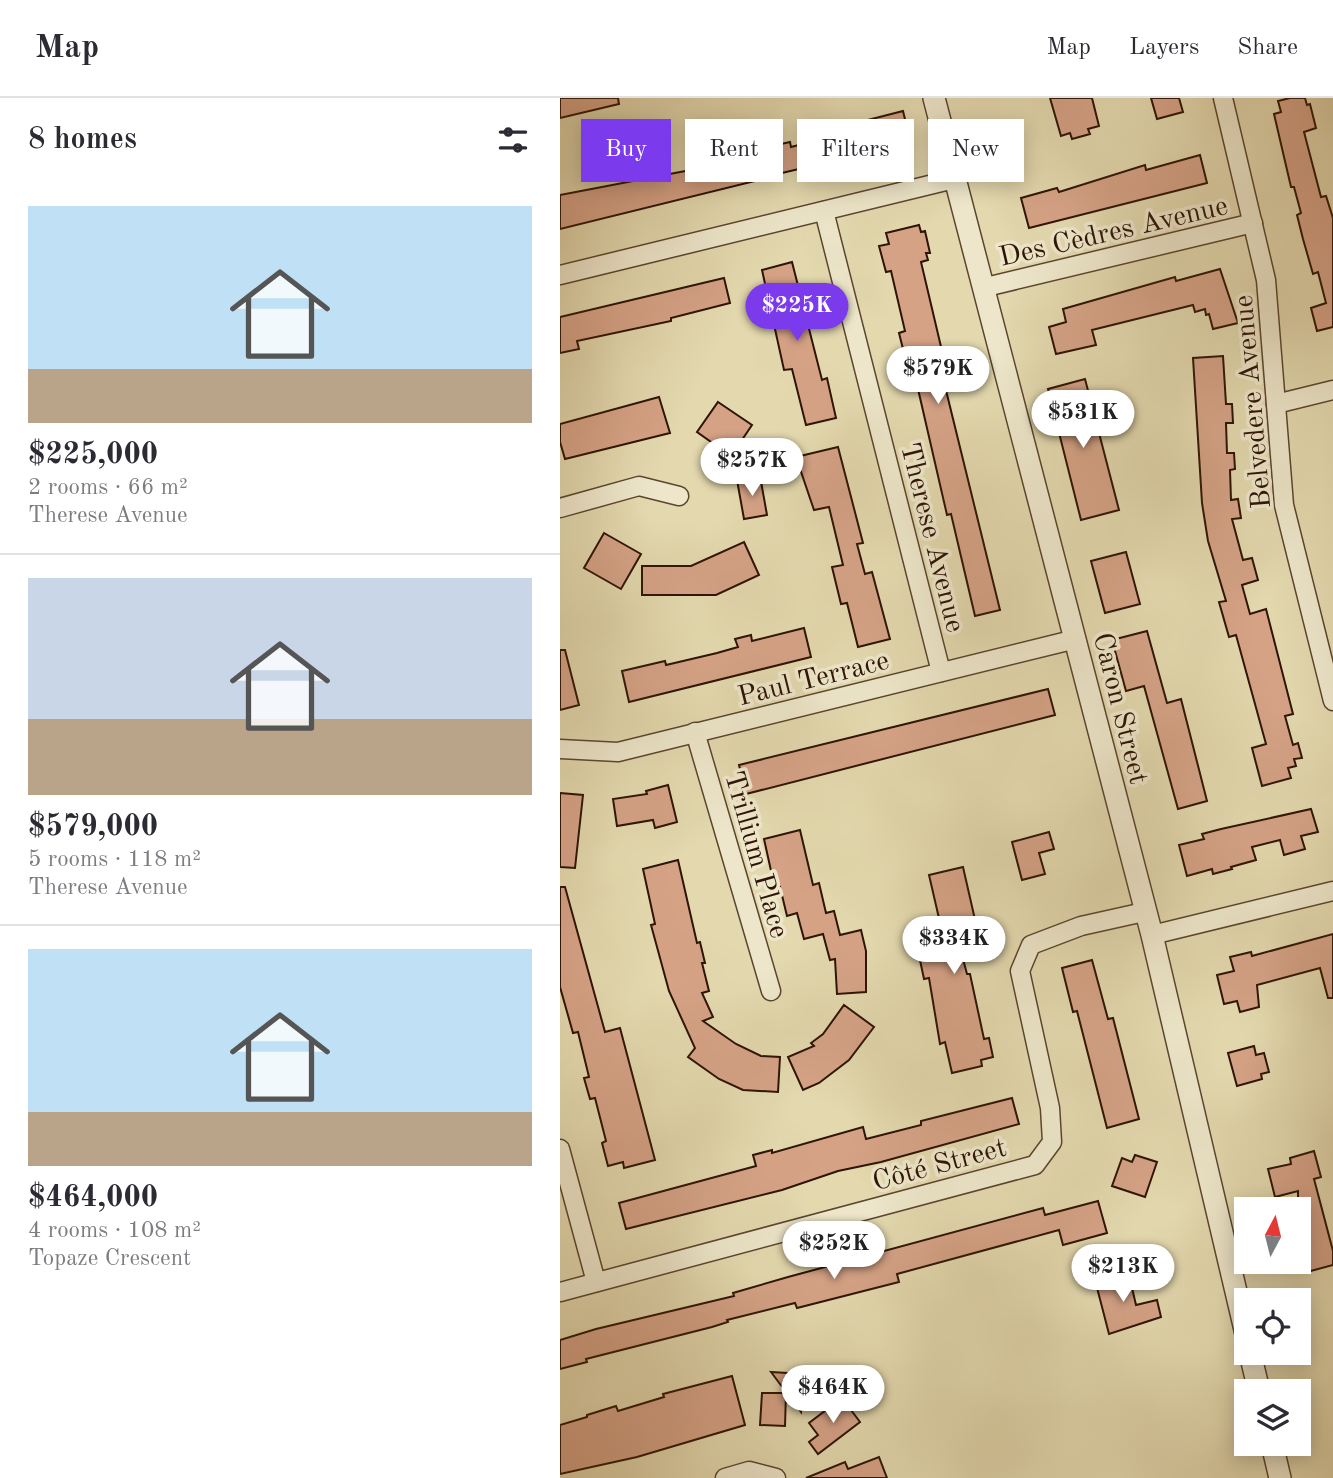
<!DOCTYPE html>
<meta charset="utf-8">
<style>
:root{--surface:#fff;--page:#f2f2f3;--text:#2b2b33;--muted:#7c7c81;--line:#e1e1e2;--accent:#7c3aed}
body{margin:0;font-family:"Old Standard TT",serif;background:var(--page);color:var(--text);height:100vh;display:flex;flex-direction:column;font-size:26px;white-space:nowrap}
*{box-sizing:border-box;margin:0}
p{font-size:23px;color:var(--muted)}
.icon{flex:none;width:38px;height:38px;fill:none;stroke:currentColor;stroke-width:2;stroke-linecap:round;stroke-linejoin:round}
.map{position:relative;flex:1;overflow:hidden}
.sheet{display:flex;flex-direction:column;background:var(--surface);width:560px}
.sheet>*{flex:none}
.banner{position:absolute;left:21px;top:21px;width:646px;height:63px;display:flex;gap:14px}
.needle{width:46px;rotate:7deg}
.fabs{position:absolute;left:674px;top:1099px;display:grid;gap:14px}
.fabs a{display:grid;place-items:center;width:77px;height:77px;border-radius:0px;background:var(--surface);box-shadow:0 4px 18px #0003;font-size:35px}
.price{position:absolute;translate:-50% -60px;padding:0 16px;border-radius:24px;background:#fff;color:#222;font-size:23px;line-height:46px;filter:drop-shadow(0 2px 4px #0008)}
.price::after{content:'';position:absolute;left:50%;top:42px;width:21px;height:16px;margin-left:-10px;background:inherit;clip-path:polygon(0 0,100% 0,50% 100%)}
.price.active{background:var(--accent);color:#fff}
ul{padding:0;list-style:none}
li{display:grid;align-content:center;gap:14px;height:371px;padding:0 28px}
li+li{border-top:2px solid var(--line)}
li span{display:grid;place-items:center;height:217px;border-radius:0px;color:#555}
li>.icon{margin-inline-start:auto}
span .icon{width:126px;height:126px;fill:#fffc;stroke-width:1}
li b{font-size:30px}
h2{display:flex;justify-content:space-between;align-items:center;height:84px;padding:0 28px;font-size:30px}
.chip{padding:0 24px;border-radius:0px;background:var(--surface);box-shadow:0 4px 18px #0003;font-size:24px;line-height:63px}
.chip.active{background:var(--accent);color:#fff}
header{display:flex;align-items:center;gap:42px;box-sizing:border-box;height:98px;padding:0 35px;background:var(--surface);border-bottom:2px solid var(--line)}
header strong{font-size:33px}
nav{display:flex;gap:38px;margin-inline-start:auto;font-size:24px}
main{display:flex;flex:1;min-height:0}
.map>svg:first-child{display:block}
</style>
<header>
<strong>Map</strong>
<nav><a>Map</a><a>Layers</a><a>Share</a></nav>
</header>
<main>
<section class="sheet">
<h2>8 homes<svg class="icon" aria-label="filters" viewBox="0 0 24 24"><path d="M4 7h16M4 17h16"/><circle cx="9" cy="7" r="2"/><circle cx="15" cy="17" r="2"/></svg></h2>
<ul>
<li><span style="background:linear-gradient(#bfe0f5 75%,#b9a48a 0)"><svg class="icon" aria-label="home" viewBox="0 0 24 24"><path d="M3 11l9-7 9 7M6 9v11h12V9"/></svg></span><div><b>$225,000</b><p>2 rooms · 66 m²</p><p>Therese Avenue</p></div></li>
<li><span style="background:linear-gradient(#c9d6e8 65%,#b9a48a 0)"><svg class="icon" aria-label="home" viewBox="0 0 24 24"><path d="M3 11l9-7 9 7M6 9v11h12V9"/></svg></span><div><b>$579,000</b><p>5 rooms · 118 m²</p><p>Therese Avenue</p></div></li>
<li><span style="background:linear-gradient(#bfe0f5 75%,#b9a48a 0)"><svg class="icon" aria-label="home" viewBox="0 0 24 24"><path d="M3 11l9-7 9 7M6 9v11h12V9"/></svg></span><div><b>$464,000</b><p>4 rooms · 108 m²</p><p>Topaze Crescent</p></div></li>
</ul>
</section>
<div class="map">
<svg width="773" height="1380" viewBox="0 0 773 1380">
<rect width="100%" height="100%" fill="#e3d8ae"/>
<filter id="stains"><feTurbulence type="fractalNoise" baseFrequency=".00286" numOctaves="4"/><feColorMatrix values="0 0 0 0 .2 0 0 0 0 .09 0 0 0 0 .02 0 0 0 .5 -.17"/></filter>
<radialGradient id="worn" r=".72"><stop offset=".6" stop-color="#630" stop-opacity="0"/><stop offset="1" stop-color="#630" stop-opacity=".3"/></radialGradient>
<g fill="#d5a286" stroke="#2e1404" stroke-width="2">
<polygon points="0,0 58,0 59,6 0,20"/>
<polygon points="490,0 532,0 539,28 528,31 530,36 512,41 510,35 501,38"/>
<polygon points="591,0 619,0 623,14 597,21"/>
<polygon points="730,0 745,0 747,7 750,6 756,30 744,34 761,99 766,98 773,120 773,229 757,233 751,210 766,205 758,174 753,176 743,141 737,117 741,115 734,89 731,89 714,16 721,14 718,3"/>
<polygon points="343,13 349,38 342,40 344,46 222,75 222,72 195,79 195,83 0,131 0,97 141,70 204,54 203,50 230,44 231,49 302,31 300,24"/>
<polygon points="640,57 647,85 469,130 461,100 497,90 499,94 585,67 586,72"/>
<polygon points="359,127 361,134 365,133 370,155 366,155 368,162 361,164 386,270 381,272 440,512 415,518 391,416 387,417 355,278 350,279 339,235 345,233 331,173 326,174 319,148 329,146 326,135"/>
<polygon points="232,164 262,282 267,280 276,320 246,327 232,271 224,272 202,172"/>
<polygon points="660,171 678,225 653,231 649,216 646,217 645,211 635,214 633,207 532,232 536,247 496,256 489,229 506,224 503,211 615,179 616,183"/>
<polygon points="164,180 170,205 111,220 111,223 17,243 19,251 0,255 0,219"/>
<polygon points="663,258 666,306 672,306 673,325 666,325 667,355 674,355 675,371 670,372 671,402 678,401 681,420 672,421 683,462 692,460 698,482 682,487 690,516 706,511 733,616 725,618 733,647 738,645 742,660 734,661 736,668 728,670 731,680 702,688 692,650 706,646 676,537 669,539 659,504 666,503 648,443 642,405 633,260"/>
<polygon points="525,281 559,412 521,422 488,291"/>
<polygon points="99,299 110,335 5,361 0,344 0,326"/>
<polygon points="158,304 192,327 171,358 137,334"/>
<polygon points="278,349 303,445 297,446 305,476 312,474 330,541 298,549 287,505 281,506 272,469 283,467 269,409 254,412 236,359"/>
<polygon points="200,378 207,417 184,421 177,382"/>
<polygon points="44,435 81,456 61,491 24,470"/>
<polygon points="184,444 199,477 156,497 82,497 82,468 131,468"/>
<polygon points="566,454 580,506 545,515 531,463"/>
<polygon points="244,530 251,559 69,604 62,573 105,563 106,567 157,555 178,549 175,541 191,537 192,543"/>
<polygon points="587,533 607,605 621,601 647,703 618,711 584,588 566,593 552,542"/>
<polygon points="0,552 5,552 19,607 0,612"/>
<polygon points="488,591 495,617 186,696 179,667"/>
<polygon points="108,687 117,724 95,730 93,722 57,728 53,701 87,696 86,693"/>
<polygon points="0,695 23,697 15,770 0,769"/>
<polygon points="751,711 758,734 741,738 745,751 724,757 720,742 692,749 696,762 671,769 672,771 653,776 652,771 627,778 619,747 644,741 642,736 661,731"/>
<polygon points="240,732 253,787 259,785 266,815 274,813 280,837 301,832 306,853 306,894 277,896 275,861 270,862 263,836 244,841 237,815 227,818 220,789 215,791 204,741"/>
<polygon points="489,734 494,751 479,755 485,776 462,782 452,744"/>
<polygon points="118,762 137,845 140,844 145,865 142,865 149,893 142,895 153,919 143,923 176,946 201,958 220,959 218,994 183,992 159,981 128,959 135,950 109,893 91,827 95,826 83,771"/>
<polygon points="403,769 416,826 395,831 407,876 410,876 424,941 429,940 433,959 421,962 422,968 392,975 385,944 380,946 369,880 364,881 357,848 384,842 369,777"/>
<polygon points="0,789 5,789 45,934 60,930 95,1062 64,1070 63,1064 48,1068 42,1045 46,1043 35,1000 30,1001 24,980 29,979 18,934 13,935 0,889"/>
<polygon points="773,836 773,900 768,900 760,870 697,887 699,909 680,914 677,903 664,906 657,877 674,873 670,859 691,854 692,858"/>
<polygon points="532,862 548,921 553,920 579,1021 547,1030 517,913 513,914 502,870"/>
<polygon points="284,907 314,929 289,962 259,985 243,992 228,959 254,948 251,945 263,936"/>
<polygon points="694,948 696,957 704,955 709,974 701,976 702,981 677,988 668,955"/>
<polygon points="452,1000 459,1026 321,1064 278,1073 222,1092 66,1131 59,1105 196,1068 193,1057 212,1052 212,1055 303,1029 306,1041 361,1027 361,1023"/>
<polygon points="754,1053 761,1079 754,1081 773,1153 773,1167 747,1174 738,1142 738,1093 715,1099 708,1071 731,1066 730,1060"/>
<polygon points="575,1057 597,1064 585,1099 552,1088 562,1060 572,1064"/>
<polygon points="538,1103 547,1135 503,1147 499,1132 337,1176 339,1184 237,1210 235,1205 167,1222 168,1224 152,1229 26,1261 27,1264 0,1271 0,1242 36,1231 174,1198 173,1195 228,1179 483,1110 485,1117"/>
<polygon points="568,1173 576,1207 597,1202 601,1219 549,1236 535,1182"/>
<polygon points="211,1274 243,1276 241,1314"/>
<polygon points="172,1278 185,1327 77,1359 0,1376 0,1327 27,1319 27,1317 56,1308 58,1313 104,1299 103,1296"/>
<polygon points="202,1295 226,1295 225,1328 200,1327"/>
<polygon points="282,1300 300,1324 258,1356 249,1344 258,1337 249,1325"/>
<polygon points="319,1359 327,1380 246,1380 285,1364 288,1371"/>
</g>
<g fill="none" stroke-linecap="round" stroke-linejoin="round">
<defs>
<g id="minor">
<polyline points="663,0 706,182 724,407 773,603"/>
<polyline points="264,113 381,574"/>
<polyline points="0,177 394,81"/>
<polyline points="426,189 693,125"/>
<polyline points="716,306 773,292"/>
<polyline points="0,410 79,388 119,398"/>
<polyline points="135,634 211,893"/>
<polyline points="0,651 58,654 516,541"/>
<polyline points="592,837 773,793"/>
<polyline points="0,1051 36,1184"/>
<polyline points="0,1194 475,1067 492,1044 490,1010 460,873 471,847 521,828 584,814"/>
<polyline points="165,1380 189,1373 216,1380"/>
</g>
<g id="tertiary">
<polyline points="374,0 592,837 686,1236"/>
<polyline points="690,1255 699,1293"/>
<polyline points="712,1346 720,1380"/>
</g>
</defs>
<use href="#minor" stroke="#5b452e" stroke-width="21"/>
<use href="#tertiary" stroke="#5b452e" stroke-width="24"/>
<use href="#minor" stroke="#ede6ca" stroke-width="18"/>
<use href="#tertiary" stroke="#ede6ca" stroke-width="21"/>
</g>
<g text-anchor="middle" stroke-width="7" stroke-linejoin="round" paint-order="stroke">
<g font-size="28" fill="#2e1404" stroke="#ede6ca">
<text transform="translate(553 132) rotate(-13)" y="10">Des Cèdres Avenue</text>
<text transform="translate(691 304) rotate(-95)" y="10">Belvedere Avenue</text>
<text transform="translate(374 439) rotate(76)" y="10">Therese Avenue</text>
<text transform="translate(253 579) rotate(-14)" y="10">Paul Terrace</text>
<text transform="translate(562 610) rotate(76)" y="10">Caron Street</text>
<text transform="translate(198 756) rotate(74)" y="10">Trillium Place</text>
<text transform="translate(379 1065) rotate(-15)" y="10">Côté Street</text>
</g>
</g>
<rect width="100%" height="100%" filter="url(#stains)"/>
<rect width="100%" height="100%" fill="url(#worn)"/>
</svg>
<div class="fabs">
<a><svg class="needle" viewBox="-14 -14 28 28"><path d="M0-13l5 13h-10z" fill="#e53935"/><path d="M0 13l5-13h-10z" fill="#7c7c81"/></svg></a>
<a><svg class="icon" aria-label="locate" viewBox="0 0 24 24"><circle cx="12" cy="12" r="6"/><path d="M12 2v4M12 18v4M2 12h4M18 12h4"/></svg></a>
<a><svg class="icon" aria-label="layers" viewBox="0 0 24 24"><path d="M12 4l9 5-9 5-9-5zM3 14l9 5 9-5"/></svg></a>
</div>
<b class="price active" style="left:237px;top:245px">$225K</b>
<b class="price" style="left:378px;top:308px">$579K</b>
<b class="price" style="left:523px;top:352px">$531K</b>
<b class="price" style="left:192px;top:400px">$257K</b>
<b class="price" style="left:394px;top:878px">$334K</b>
<b class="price" style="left:274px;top:1183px">$252K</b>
<b class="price" style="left:563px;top:1206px">$213K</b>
<b class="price" style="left:273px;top:1327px">$464K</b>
<div class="banner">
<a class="chip active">Buy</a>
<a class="chip">Rent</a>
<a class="chip">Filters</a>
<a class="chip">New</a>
</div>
</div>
</main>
